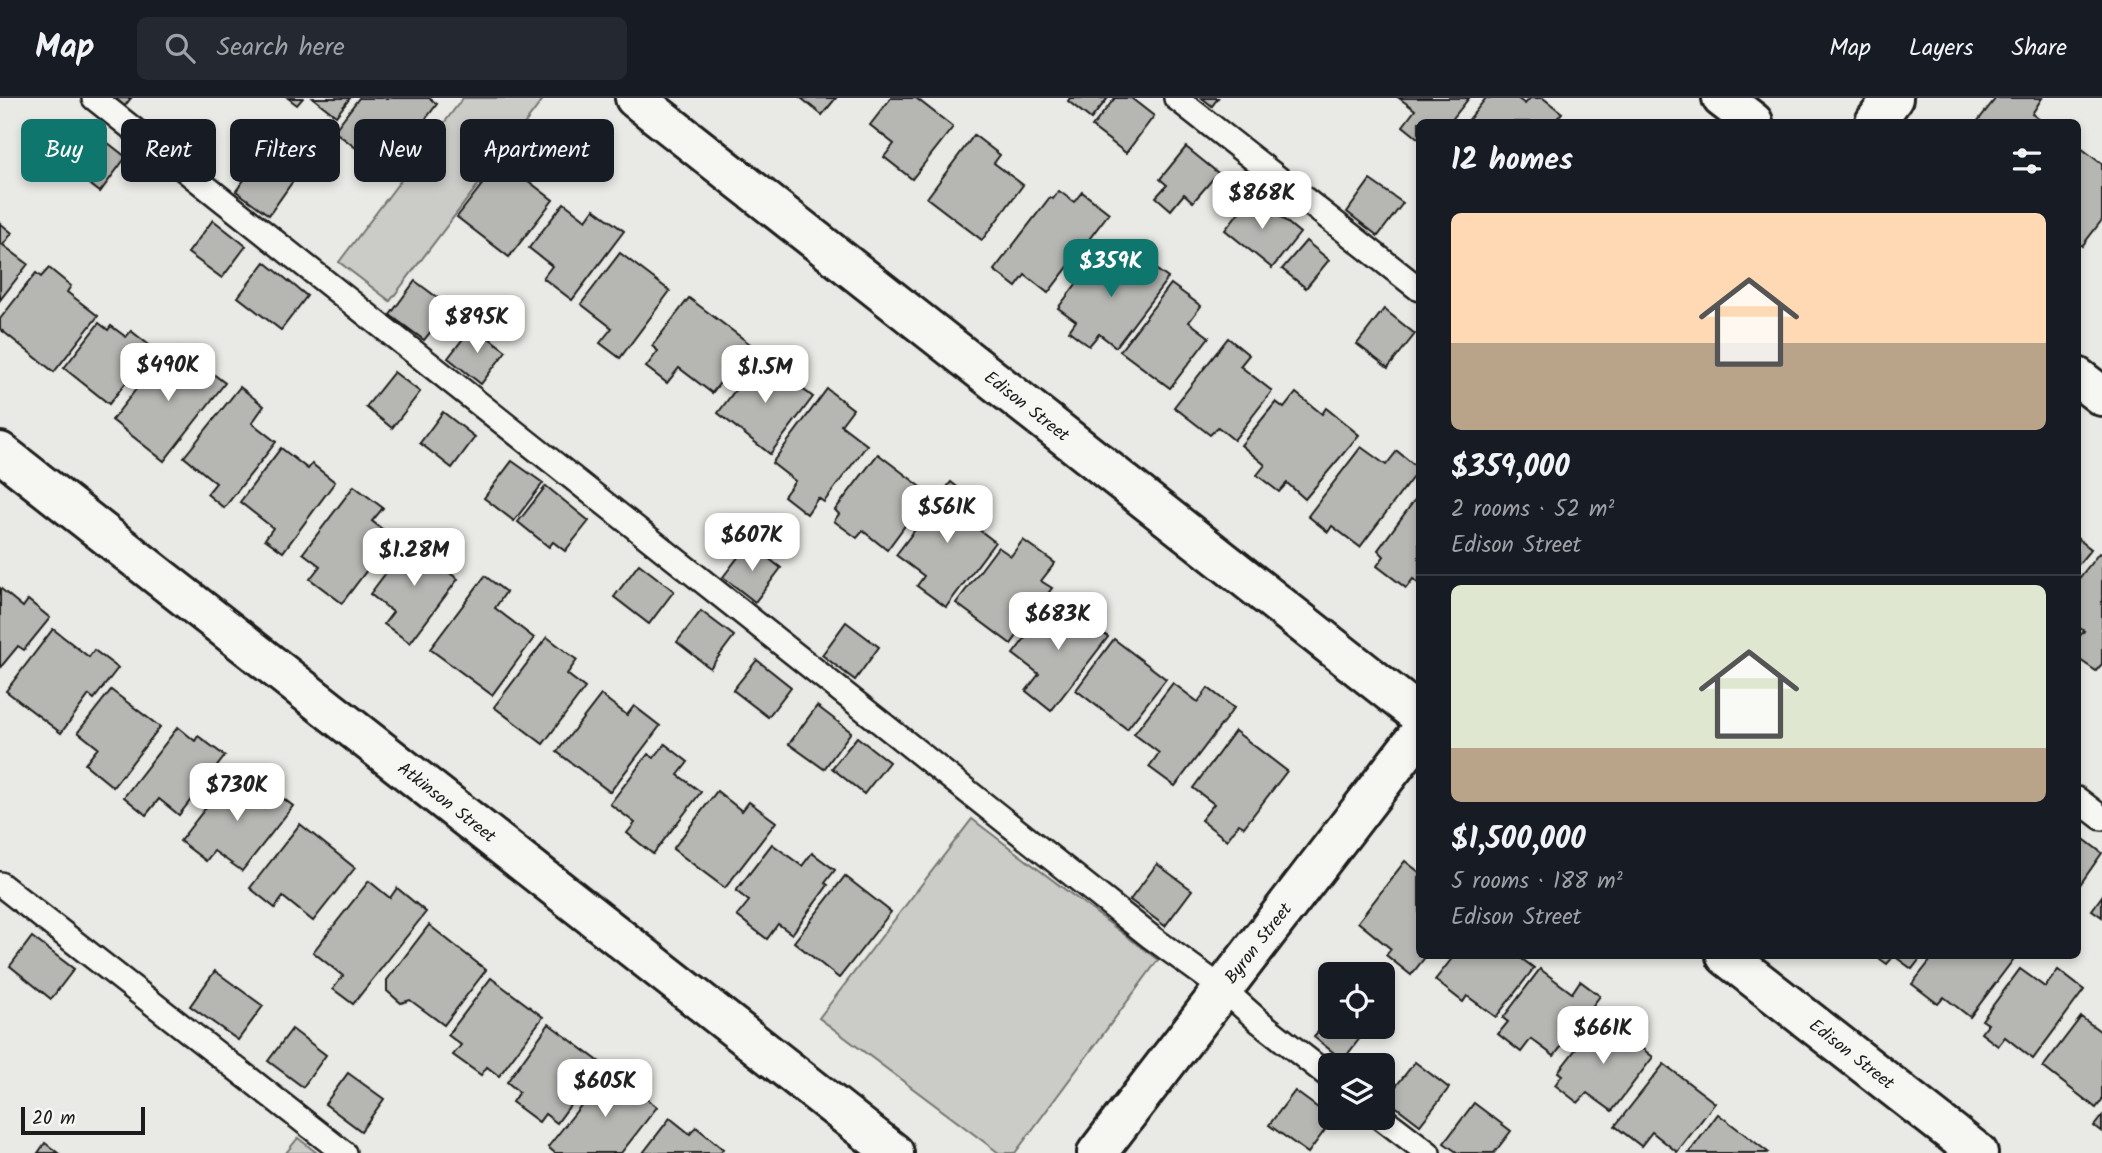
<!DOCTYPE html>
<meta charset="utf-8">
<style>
:root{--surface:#171b24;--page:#242831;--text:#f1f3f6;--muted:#9ea1a6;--line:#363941;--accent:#0f766e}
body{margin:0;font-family:Kalam,sans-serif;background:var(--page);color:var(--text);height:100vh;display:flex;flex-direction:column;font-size:26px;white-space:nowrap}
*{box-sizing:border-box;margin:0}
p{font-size:23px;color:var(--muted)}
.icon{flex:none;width:38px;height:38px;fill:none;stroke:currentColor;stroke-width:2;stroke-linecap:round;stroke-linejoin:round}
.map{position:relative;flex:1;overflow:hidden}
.details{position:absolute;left:1416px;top:21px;width:665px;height:840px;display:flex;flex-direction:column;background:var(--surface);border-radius:10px;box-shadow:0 4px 10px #0003}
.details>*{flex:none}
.top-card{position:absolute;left:21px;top:21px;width:665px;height:63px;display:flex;gap:14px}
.fabs{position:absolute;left:1318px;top:864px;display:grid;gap:14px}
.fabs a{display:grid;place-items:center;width:77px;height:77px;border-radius:10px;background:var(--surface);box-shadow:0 4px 10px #0003;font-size:35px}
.scale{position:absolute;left:21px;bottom:18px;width:124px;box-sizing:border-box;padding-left:7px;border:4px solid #1c1c1c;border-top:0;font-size:19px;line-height:24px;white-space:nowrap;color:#1c1c1c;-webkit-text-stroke:5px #f6f6f2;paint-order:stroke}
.price{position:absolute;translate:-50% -60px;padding:0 16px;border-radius:14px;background:#fff;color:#222;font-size:23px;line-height:46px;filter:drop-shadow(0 2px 4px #0008)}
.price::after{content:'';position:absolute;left:50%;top:42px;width:21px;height:16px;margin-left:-10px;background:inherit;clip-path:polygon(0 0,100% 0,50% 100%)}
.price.selected{background:var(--accent);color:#fff}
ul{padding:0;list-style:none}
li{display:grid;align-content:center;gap:14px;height:371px;padding:0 35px}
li+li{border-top:2px solid var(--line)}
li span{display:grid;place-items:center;height:217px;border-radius:10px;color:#555}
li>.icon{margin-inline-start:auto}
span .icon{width:126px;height:126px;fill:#fffc;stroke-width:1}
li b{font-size:30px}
h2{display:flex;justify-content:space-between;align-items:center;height:84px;padding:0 35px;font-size:30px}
.pill{padding:0 24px;border-radius:10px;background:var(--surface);box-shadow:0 4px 10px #0003;font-size:24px;line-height:63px}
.pill.selected{background:var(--accent);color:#fff}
header{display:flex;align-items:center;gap:42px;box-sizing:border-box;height:98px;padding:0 35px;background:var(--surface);border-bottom:2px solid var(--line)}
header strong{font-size:33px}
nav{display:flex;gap:38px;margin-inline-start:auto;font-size:24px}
.search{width:490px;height:63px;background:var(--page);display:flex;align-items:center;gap:18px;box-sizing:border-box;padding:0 24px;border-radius:10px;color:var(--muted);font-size:26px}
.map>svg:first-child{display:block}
</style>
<header>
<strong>Map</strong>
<div class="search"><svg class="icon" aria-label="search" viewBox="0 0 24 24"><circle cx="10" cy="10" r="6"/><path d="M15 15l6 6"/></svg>Search here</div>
<nav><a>Map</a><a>Layers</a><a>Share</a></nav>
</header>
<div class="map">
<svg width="2102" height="1055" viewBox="0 0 2102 1055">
<rect width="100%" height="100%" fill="#e9e9e5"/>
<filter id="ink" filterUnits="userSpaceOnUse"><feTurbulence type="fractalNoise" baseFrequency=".0143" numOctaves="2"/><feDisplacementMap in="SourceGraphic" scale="14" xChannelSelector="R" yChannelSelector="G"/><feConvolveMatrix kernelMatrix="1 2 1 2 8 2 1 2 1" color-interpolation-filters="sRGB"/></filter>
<g filter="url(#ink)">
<g fill="#cbcbc7" stroke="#747472" stroke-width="2">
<polygon points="463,0 544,0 390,203 339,164"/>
<polygon points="972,721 1158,862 1015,1055 999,1055 819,920"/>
<polygon points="298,1040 317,1055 286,1055"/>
</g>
<g fill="#b6b6b3" stroke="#1c1c1c" stroke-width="2">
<polygon points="111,0 131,0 124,9"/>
<polygon points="288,0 303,0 297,7"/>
<polygon points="313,0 350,0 336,18"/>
<polygon points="359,0 429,0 437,6 386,73 334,33"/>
<polygon points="801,0 836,0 822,17"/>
<polygon points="891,0 916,0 953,29 912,81 884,59 894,46 870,27"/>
<polygon points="1070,0 1108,0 1091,21 1068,3"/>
<polygon points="1115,0 1131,0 1154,18 1126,55 1092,29"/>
<polygon points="1202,0 1218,0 1212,8"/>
<polygon points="1399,0 1469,0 1450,24 1419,24 1419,41 1403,28 1415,12"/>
<polygon points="1486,0 1517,0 1525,6 1530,0 1543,0 1562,15 1554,24 1467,24"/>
<polygon points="1996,0 2042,0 2032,16 2043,24 1977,24"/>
<polygon points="94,34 126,59 100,94 67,69"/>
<polygon points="974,37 1000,57 994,65 1023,87 982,142 927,100"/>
<polygon points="2077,47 2102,66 2102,122 2082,148 2077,144"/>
<polygon points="1186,49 1218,75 1193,104 1184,96 1171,112 1156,99 1167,87 1160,81"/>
<polygon points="260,60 293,83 269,117 236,93"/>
<polygon points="501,62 553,102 509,159 457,119"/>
<polygon points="1370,82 1403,105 1378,138 1347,114"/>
<polygon points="1059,93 1074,104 1082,94 1109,115 1048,195 1025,177 1016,189 994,172 1050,99 1053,101"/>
<polygon points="1253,96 1300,135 1272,170 1225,132"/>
<polygon points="564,105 586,122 594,111 624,133 572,202 543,180 552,168 529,150"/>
<polygon points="213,122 246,148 222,180 188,155"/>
<polygon points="0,125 12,135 3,147 28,166 0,202"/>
<polygon points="1306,143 1329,162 1306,190 1282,171"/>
<polygon points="620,155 670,193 620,260 600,245 612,230 581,206"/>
<polygon points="1133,155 1168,180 1116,249 1099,236 1089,248 1069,233 1076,223 1058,210 1098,157 1119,173"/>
<polygon points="265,164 307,198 281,232 238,199"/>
<polygon points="49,170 71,188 67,194 98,218 54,274 0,231 0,221 36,175 41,179"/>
<polygon points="415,183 450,209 424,242 390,217"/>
<polygon points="1171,186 1201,208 1189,224 1209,239 1170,290 1120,253"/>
<polygon points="689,200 750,246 712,295 679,270 667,285 646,269 658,253 652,248"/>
<polygon points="1384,211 1415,236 1388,270 1357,246"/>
<polygon points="99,225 108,232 111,228 126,239 131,233 153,250 109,306 64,270"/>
<polygon points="473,228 506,253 481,286 448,260"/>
<polygon points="1228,240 1249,257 1240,268 1272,293 1234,342 1218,329 1210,337 1174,309"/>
<polygon points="178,249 225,285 164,363 112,322 159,262 164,266"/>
<polygon points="760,259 813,299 770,356 718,315"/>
<polygon points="394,274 420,294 392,330 366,309"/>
<polygon points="240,289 264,308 252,325 276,344 224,410 207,396 216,385 184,359"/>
<polygon points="827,291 853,311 841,327 867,347 824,404 818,400 807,416 784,398 795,383 772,365"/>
<polygon points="1296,295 1322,316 1326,310 1359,337 1305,401 1287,385 1279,394 1257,377 1265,367 1241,347 1276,304 1284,310"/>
<polygon points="443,314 475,339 452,370 420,345"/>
<polygon points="1361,349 1386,367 1397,353 1419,371 1360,449 1332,428 1328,434 1308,418"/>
<polygon points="281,350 308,371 312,366 335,384 283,454 265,441 273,430 240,404"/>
<polygon points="878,356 929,395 887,452 863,433 857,440 834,423 839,416 835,412"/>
<polygon points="512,363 543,385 514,423 484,400"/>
<polygon points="951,384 985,411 973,427 995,444 946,509 917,488 924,478 896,457"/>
<polygon points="354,388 383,410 372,423 392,439 342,505 310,481 320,468 303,455"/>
<polygon points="546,388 589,423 565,453 553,444 549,449 518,424"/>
<polygon points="1419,396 1419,486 1413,481 1406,490 1377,468 1384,458 1378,452"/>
<polygon points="422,437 444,455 436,465 458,481 410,545 384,526 393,514 370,496 407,447 411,451"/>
<polygon points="2077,440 2091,451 2077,468"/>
<polygon points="1023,442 1055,465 1041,483 1052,490 1011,546 956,505 998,449 1011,458"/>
<polygon points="749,445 781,470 755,504 723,479"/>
<polygon points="2099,455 2102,457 2102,566 2096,573 2077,560 2077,541 2084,533 2077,528 2077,483"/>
<polygon points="639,466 674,493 649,526 614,499"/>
<polygon points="485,478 506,494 495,510 534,540 492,597 430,551"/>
<polygon points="0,490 23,509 28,502 50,520 24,552 18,548 0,570"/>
<polygon points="1056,500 1108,539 1051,613 1026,593 1039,576 1013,556"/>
<polygon points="701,513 734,538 710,570 677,544"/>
<polygon points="846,524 879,549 855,582 822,557"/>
<polygon points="53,531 89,559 94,552 118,570 94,601 89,597 61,635 6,593"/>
<polygon points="547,539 577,562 567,576 585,590 543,646 494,609"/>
<polygon points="1114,541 1166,581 1127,631 1076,592"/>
<polygon points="757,562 791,589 768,619 733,592"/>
<polygon points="1173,585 1198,604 1208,590 1234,610 1175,688 1149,669 1159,655 1134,636"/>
<polygon points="111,592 160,629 113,689 85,666 98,650 78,634"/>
<polygon points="601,597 627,617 634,608 660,628 610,694 557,654"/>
<polygon points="817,608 851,634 824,671 789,646"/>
<polygon points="178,629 195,643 198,638 225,658 179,717 159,701 146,717 124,699"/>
<polygon points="1235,633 1287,673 1244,729 1239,726 1227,742 1201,722 1214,706 1193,690"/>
<polygon points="857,639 889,664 864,696 832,670"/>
<polygon points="665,646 688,664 678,677 701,694 653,756 627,735 635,725 610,706 648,656 654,660"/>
<polygon points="232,676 255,694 262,684 293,708 242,773 214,753 206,763 180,743"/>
<polygon points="717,693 742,713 749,704 776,724 725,790 673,751"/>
<polygon points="300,726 355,770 313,823 283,799 275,810 250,790"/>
<polygon points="2077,736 2102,755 2079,788 2077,787"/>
<polygon points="772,746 802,768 812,755 835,772 825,785 828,787 792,836 778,826 767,841 737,818 749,803 736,793"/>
<polygon points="1405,763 1419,774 1419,858 1426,858 1411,877 1386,857 1391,851 1358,824"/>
<polygon points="1157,766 1192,792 1165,828 1130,802"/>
<polygon points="845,778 891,814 839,880 794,844"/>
<polygon points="369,783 390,800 397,790 426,814 353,906 333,891 343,878 313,854"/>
<polygon points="2102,798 2102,819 2092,812"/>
<polygon points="429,827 486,872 444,927 410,902 401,905 387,893 387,882"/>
<polygon points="32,839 74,871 51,901 10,868"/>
<polygon points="1454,858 1518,858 1534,870 1496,919 1467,898 1463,904 1435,882"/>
<polygon points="1876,858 1922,858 1912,871 1894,858 1887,866"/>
<polygon points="1934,858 2016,858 1970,919 1944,899 1938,906 1912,886"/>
<polygon points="1540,871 1572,895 1580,883 1600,898 1554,958 1531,941 1521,954 1498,936 1508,924 1503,920"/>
<polygon points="2020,871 2045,889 2058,872 2084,892 2033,961 2005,939 1998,948 1981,935 1988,926 1982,922"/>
<polygon points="215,873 263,908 238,942 190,908"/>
<polygon points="491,880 543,919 499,978 487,969 481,977 453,957 461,947 448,937"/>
<polygon points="1330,918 1330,929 1367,931 1343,962 1314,939"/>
<polygon points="1601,919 1653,959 1612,1013 1587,995 1578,1005 1555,987 1562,977 1558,974"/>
<polygon points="2081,919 2100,933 2102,930 2102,1002 2096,1010 2043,969"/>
<polygon points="549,926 601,965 557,1025 545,1016 539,1024 512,1004 519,994 507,984"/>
<polygon points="292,931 326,957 303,989 268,963"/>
<polygon points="1415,964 1449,990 1420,1027 1386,1001"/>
<polygon points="1664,966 1715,1005 1677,1054 1652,1034 1641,1048 1615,1028"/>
<polygon points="610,971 657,1009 621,1055 555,1055 548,1049"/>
<polygon points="348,975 384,1001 361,1033 325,1006"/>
<polygon points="1295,993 1333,1021 1308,1055 1269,1027"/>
<polygon points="1474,1005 1511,1033 1494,1055 1458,1055 1444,1045"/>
<polygon points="1718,1016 1768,1054 1767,1055 1689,1055"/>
<polygon points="2102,1018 2102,1034 2094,1028"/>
<polygon points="670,1020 690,1036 696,1029 723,1051 720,1055 643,1055"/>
<polygon points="45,1045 58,1055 38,1055"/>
</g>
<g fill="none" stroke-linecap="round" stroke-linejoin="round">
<defs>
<g id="service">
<polyline points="94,0 1151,839 1223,891 1260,924 1330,979"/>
<polyline points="1176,0 1419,191"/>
<polyline points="2077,701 2102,720"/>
<polyline points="0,786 344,1055"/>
<polyline points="1382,1020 1428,1055"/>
</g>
<g id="minor">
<polyline points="635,0 1419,617"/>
<polyline points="1722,0 1753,24"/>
<polyline points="1875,24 1893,0"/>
<polyline points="2077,279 2102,298"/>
<polyline points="0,354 894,1055"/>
<polyline points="1726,858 1978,1055"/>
<polyline points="1097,1055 1419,636"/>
</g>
</defs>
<use href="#service" stroke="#1c1c1c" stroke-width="28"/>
<use href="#minor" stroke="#1c1c1c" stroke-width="44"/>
<use href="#service" stroke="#f6f6f2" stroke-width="23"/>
<use href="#minor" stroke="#f6f6f2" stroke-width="38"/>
</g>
</g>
<g text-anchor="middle" stroke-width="6" stroke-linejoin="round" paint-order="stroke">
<g font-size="18" fill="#1c1c1c" stroke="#f6f6f2">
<text transform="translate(1027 308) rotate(38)" y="6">Edison Street</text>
<text transform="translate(447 704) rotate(38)" y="6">Atkinson Street</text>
<text transform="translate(1258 845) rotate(-52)" y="6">Byron Street</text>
<text transform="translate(1852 956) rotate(38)" y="6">Edison Street</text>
</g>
</g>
</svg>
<div class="fabs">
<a><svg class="icon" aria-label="locate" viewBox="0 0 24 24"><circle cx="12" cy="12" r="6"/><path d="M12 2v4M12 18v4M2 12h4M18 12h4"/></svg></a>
<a><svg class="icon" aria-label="layers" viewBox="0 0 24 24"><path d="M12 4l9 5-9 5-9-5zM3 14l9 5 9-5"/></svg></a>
</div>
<div class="scale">20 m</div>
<b class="price" style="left:1262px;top:133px">$868K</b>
<b class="price selected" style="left:1111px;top:201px">$359K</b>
<b class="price" style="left:477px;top:257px">$895K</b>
<b class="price" style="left:168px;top:305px">$490K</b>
<b class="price" style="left:765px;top:307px">$1.5M</b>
<b class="price" style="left:947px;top:447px">$561K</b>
<b class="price" style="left:752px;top:475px">$607K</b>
<b class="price" style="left:414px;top:490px">$1.28M</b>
<b class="price" style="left:1058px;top:554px">$683K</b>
<b class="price" style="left:237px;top:725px">$730K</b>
<b class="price" style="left:1603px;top:968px">$661K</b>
<b class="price" style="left:605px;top:1021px">$605K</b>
<div class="top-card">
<a class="pill selected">Buy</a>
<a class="pill">Rent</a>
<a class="pill">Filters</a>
<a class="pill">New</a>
<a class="pill">Apartment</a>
</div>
<section class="details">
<h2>12 homes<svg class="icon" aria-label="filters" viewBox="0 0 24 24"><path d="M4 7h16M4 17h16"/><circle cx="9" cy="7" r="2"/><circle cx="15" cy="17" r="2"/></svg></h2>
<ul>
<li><span style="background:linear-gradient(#ffd9b3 60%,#b9a48a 0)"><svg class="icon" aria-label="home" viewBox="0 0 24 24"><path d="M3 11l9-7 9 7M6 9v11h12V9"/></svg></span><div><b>$359,000</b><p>2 rooms · 52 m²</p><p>Edison Street</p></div></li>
<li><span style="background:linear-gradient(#dfe7d0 75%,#b9a48a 0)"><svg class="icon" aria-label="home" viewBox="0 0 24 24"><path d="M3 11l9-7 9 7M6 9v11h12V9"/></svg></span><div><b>$1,500,000</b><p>5 rooms · 188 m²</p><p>Edison Street</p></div></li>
</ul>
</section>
</div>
